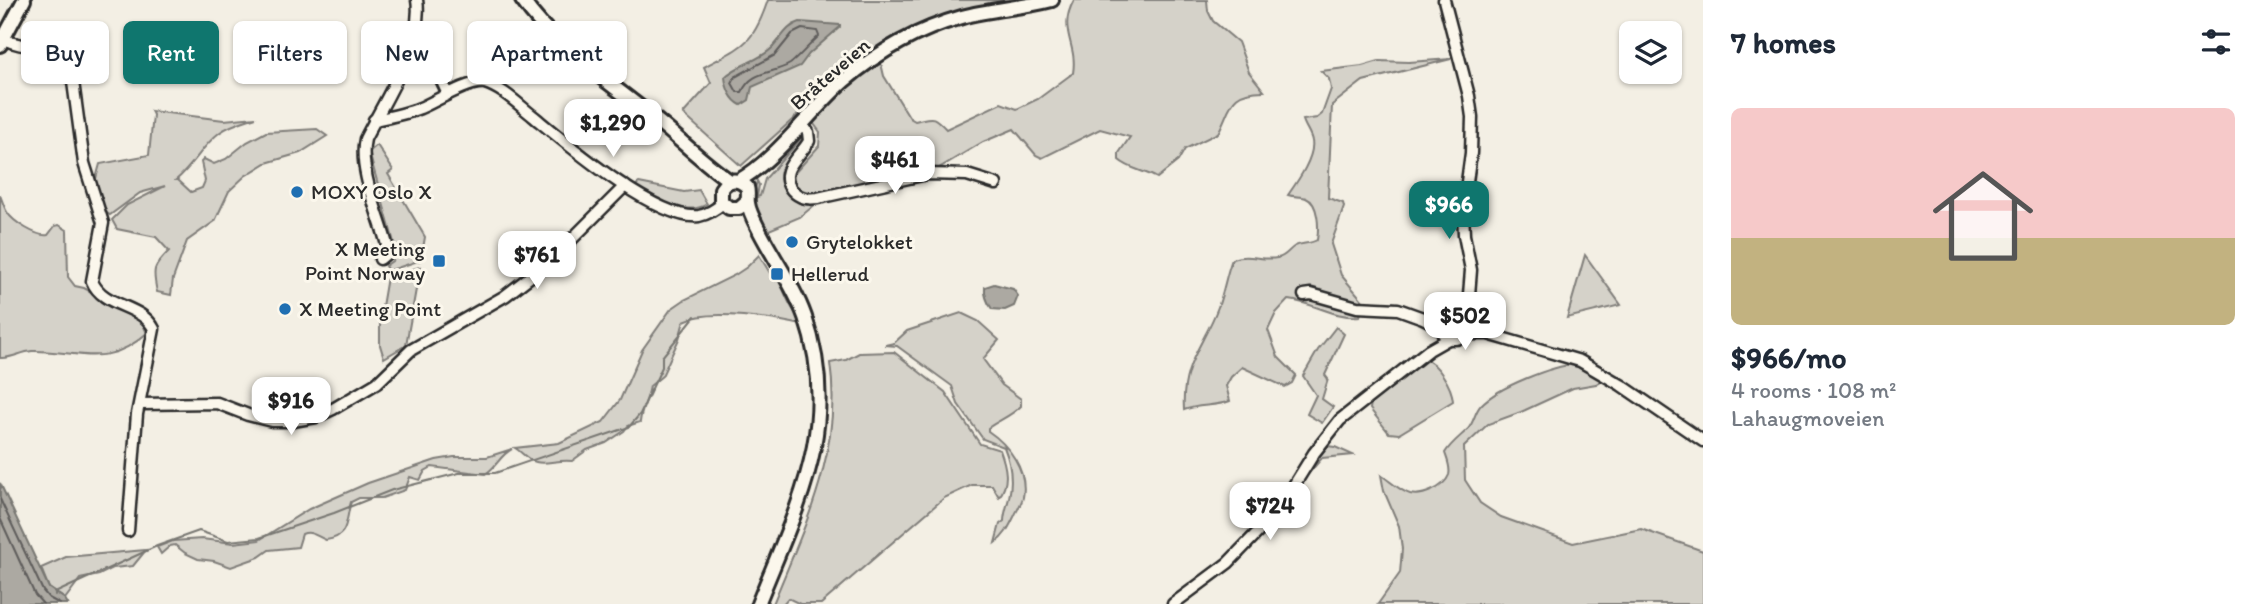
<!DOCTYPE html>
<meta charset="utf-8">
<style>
:root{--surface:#fff;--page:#f2f2f3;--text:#1f2937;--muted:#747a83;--line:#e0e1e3;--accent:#0f766e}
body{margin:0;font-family:Itim,sans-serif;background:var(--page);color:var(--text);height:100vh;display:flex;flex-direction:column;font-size:26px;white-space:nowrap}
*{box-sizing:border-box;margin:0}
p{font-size:23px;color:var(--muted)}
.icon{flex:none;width:38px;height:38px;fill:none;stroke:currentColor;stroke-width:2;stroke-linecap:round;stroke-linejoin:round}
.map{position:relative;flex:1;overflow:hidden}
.panel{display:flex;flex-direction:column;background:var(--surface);width:560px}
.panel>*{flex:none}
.hud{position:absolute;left:21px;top:21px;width:665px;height:63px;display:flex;gap:14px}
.controls{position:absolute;left:1619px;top:21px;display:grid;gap:14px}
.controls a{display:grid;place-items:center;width:63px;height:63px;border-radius:10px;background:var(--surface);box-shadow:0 2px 5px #0004;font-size:35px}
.price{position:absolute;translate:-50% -60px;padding:0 16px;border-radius:14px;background:#fff;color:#222;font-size:23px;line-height:46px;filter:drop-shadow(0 2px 4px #0008)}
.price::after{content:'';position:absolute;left:50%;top:42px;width:21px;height:16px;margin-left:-10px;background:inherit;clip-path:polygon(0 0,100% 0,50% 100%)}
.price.on{background:var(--accent);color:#fff}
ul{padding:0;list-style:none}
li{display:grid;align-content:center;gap:14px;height:371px;padding:0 28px}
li+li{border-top:2px solid var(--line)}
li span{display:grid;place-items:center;height:217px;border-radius:10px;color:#555}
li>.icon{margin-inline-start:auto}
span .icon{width:126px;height:126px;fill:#fffc;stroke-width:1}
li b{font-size:30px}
h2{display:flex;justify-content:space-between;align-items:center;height:84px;padding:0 28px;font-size:30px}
.tag{padding:0 24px;border-radius:10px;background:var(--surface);box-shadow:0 2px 5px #0004;font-size:24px;line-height:63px}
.tag.on{background:var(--accent);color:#fff}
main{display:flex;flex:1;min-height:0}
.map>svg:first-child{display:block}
</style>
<main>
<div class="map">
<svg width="1703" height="604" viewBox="0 0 1703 604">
<rect width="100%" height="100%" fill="#f3efe4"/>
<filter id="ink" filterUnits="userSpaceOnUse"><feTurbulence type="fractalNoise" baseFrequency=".0143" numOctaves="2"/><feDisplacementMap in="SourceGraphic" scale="14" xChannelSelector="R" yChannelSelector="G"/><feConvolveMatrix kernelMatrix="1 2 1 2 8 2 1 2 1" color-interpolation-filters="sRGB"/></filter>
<g filter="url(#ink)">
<g fill="#d5d2c9" stroke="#807e7a" stroke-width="2">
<path d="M768,0h273l-80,16 -81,43 4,17 26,42 5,3c18,-4 17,-7 31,8l55,-26 16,6 21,-10 35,-26c5,-30 -16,-42 1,-73h133l1,11 5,10 25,21 11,30 15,19c-36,0 -32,16 -46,42l-33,16 -7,12 -21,17c-12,-7 -28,-9 -38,-18v-7l11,-16 -30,-8 -58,29 -6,-3 -22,-26 -31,13 -51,30 -104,26 -11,5 -17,14 -38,16 -17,-31 9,-10 3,-11 2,4 -2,12 3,-1 5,-17 39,-44 1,4 -18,47 6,-3 -1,-7 27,-30 1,-14 -15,-20 -5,1 -59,53 -58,-52 28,-31 -7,-16c40,-22 49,-22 64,-67z"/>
<path d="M1451,59l-88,22 -31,24 -4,93 15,5 1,4 -13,37 10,31 23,27 -4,14c-25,3 -47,-14 -72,-16l-12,13 -8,17 10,27 18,18 -4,8 -7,4 -43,-20 -11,10 -5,9 4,15c-16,6 -31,3 -46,9 -3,-46 20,-65 34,-103 6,-16 8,-32 14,-48 18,-6 28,2 45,-1 9,-1 11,-8 18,-12 7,-3 15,-2 22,-6 2,-12 2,-37 -11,-42 -5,-2 -12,-1 -18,-3 9,-13 27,-38 24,-54 -1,-7 -7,-14 -9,-21l14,-2 5,-4 9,-25 -2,-10 -8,-8 41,-5 17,-5 30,1z"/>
<path d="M151,111l73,9 32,-3c-12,4 -27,8 -37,16 -16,12 -26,33 -43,47h2l13,12 11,-4 3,-7 -4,-19 3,-3 10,5 12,-5 21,-17 19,-10 51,-3 10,7 -27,17 -34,10 -21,13 -16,15 -14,30 -28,20 -14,38 -2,16 -14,-3c-5,-23 -4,-25 12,-41l-13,-14 -39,-8 -5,-9 15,-15 38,-19 -25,7 -30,22 -5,-3 -10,-30 5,-18 49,-9 4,-40z"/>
<polygon points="377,145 393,170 388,174 425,237 421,260 388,271 385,266 392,261 396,250 369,152"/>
<path d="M639,183l45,9 15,-2 8,14c-22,13 -47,-5 -68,-13l-3,-6z"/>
<path d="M0,195c2,5 4,12 7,17 6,10 30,25 41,23l7,-9 4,-1 8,5 1,47 7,9 9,2 56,30 7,15c-41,37 -67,17 -115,18 -11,1 -21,8 -32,7z"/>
<path d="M759,255l14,23 3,3 3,-2c8,19 12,35 30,45l-3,2c-31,-7 -96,-18 -122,-5l-5,18 -17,37 -12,10c-2,14 -9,23 -10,36l-12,4 -4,5 -18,12 -19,7 -15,11c-13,-2 -26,4 -36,1 -9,-2 -14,-10 -21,-14l44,-5 44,-21 17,-22 22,-50 29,-41 13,-9 51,-25 12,-8z"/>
<polygon points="1585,255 1621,305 1567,318"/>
<polygon points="420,267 406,345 384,358 380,345 380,318 387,277"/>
<path d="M961,313l17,8 21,19 -16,19 19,26 19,14v7c-10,10 -22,14 -33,22v3c21,14 40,40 35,66 -1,6 -6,13 -9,20 -5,10 -9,19 -19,26l5,-19 4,-3c0,-7 3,-15 5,-23 4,-18 2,-34 -5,-51l-21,-8 -25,-35 -6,-18 -55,-40 -12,-1 9,-2 13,-12z"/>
<polygon points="1336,327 1344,334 1325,375 1328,379 1322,399 1333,407 1322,423 1307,414 1316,395 1303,376 1318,350"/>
<path d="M894,352l51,40 35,52 20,6c6,16 10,33 -1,47l-7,-12h-20l-28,13 -123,106h-21l-12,-6 -5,6h-10c32,-79 70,-154 57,-241l16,-3 13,-7z"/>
<path d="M1424,359c14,4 28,28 29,42l-54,33 -10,-1 -19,-24 1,-7z"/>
<path d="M1576,364l28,15 -8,5 -23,4 -52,24 -33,12 -24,23 1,33 15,23 21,14 72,26 68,-14 62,22v53h-325l22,-31 2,-24 -3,-23 -15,-35 -3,-16c9,6 19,16 29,19 12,3 34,-6 39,-19 2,-7 -2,-16 -4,-22 6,-10 15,-16 23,-24 6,-7 7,-18 13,-24 17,-18 71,-39 95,-41z"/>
<polygon points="1319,445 1335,447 1353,455 1322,458 1247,545 1193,589 1250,536 1270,509 1284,496"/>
<path d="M512,449c-12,6 -16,19 -27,25l-53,-7 -7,4 -5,9 -10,-3 -5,13 -23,8h-23l-8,4c-6,18 -1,35 -25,38 -9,-3 -14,-10 -24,-6l-4,13 -29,3 -10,7 -28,10 -17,-6 -16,-2 -13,-6 -10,-8 -5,1 -9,8 -4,-7 16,-6 29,-2 31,4 26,-3 50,-31 59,-26 68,-23 18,-3h33z"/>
<polygon points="146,550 133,566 113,568 99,575 80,579 65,599 49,588 41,568 66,557"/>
</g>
<g fill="#aca9a2" stroke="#787772" stroke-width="2">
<path d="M800,22l40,3v2l-31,27 -9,12 -48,21 -3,13 -8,5c-10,-5 -15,-17 -16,-28 13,-13 34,-16 47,-29 10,-10 14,-22 28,-26z"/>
<path d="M994,284l19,5 5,7 -4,10 -9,4 -13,-1c-5,-7 -8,-13 -7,-22z"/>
<polygon points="0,483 49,588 65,599 68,604 0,604"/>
</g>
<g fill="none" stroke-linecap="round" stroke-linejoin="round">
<g stroke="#5f5d5b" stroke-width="2">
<path d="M802,29l15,2 2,5c-7,6 -23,24 -29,28 -19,11 -38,6 -48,28h-5l-5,-9 3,-6 40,-22 17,-21z"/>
<polyline points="0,499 43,591 49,598 60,604"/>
<polyline points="0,518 35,595 43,604"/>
</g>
<polyline stroke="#787772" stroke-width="2" points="55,595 55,593 157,546 199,531 228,541 259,538 334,513 392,490 459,473 495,473 629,427 640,414 662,367 662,357 695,316"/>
<defs>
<g id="minor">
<polyline points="1444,0 1469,96 1472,117 1471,153 1463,211 1464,235 1471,270 1467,320"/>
<polyline points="418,26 429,54 448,94"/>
<path d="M4,39c27,15 52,-5 67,28l13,96 19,60 -11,58c11,27 50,23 62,48l-17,85 -9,117"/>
<path d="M374,120c16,-3 32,-6 46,-12 15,-6 49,-28 65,-25 17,5 34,22 48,33 33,27 124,105 166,100 10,-2 17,-7 24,-13"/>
<path d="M801,124l7,8 1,9c-8,15 -33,30 -17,49 8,9 16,9 26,8l109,-24 40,1 29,9"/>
<path d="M380,259l6,-5 1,-9c-8,-31 -29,-75 -22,-106 19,-38 59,-97 52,-139"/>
<polyline points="1304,295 1311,294 1357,307 1398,309 1423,318 1441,327"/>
<circle cx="1454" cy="325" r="14"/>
<polyline points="1465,334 1488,334 1580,361 1621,385 1703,441"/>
<polyline points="140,404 217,403 248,415 272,421 293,421 316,417 333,409 377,383 411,350 505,296 549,262 625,186"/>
<polyline points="1173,604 1228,563 1258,532 1283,503 1314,453 1340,420 1429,350 1450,338"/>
</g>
<g id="major">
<path d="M522,0c34,49 87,81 133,119 25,20 48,44 75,62"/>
<polyline points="0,45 24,0"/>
<path d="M738,181c37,-20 73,-71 106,-100 34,-29 75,-52 118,-64 29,-8 60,-9 90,-17"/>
<path d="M747,201l-8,7h-10l-8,-7v-12c7,-11 18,-11 26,-2 2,6 0,10 1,16 1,9 8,21 12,29 15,29 34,54 45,85 37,108 -8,189 -47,287"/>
</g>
</defs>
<use href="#minor" stroke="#2b2b2b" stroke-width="15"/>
<use href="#major" stroke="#2b2b2b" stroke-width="18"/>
<use href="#minor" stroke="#fbf7ec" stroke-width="10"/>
<use href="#major" stroke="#fbf7ec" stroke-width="12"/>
</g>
</g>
<g fill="#1f6fb2" stroke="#fbf7ec" stroke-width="2.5">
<circle cx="297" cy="192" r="7"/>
<circle cx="792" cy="242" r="7"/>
<rect x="432" y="254" width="14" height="14" rx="3.5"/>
<rect x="770" y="267" width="14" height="14" rx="3.5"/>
<circle cx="285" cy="309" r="7"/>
</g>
<g text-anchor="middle" stroke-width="6" stroke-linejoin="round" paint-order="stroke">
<g font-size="21" fill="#2b2b2b" stroke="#fbf7ec">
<text transform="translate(830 74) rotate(-41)" y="7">Bråteveien</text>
</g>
<g font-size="21" fill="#2b2b2b" stroke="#fbf7ec" text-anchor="start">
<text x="311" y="199">MOXY Oslo X</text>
<text x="806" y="249">Grytelokket</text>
<text x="425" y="256" text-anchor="end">X Meeting<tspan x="425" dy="24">Point Norway</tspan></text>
<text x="791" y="281">Hellerud</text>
<text x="299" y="316">X Meeting Point</text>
</g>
</g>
</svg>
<div class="controls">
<a><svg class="icon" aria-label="layers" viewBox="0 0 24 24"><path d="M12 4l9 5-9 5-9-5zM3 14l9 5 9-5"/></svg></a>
</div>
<b class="price" style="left:613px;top:159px">$1,290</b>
<b class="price" style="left:895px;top:196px">$461</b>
<b class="price on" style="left:1449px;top:241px">$966</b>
<b class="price" style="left:537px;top:291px">$761</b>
<b class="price" style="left:1465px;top:352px">$502</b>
<b class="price" style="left:291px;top:437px">$916</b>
<b class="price" style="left:1270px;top:542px">$724</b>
<div class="hud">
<a class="tag">Buy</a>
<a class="tag on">Rent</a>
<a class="tag">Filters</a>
<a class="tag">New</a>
<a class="tag">Apartment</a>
</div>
</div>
<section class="panel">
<h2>7 homes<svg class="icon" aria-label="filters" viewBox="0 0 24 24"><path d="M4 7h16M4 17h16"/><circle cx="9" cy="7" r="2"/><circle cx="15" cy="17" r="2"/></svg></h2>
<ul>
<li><span style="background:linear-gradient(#f6c9c9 60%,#c2b280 0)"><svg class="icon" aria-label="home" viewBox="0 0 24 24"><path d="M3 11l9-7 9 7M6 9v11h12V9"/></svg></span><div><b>$966/mo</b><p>4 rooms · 108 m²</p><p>Lahaugmoveien</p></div></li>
</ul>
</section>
</main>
